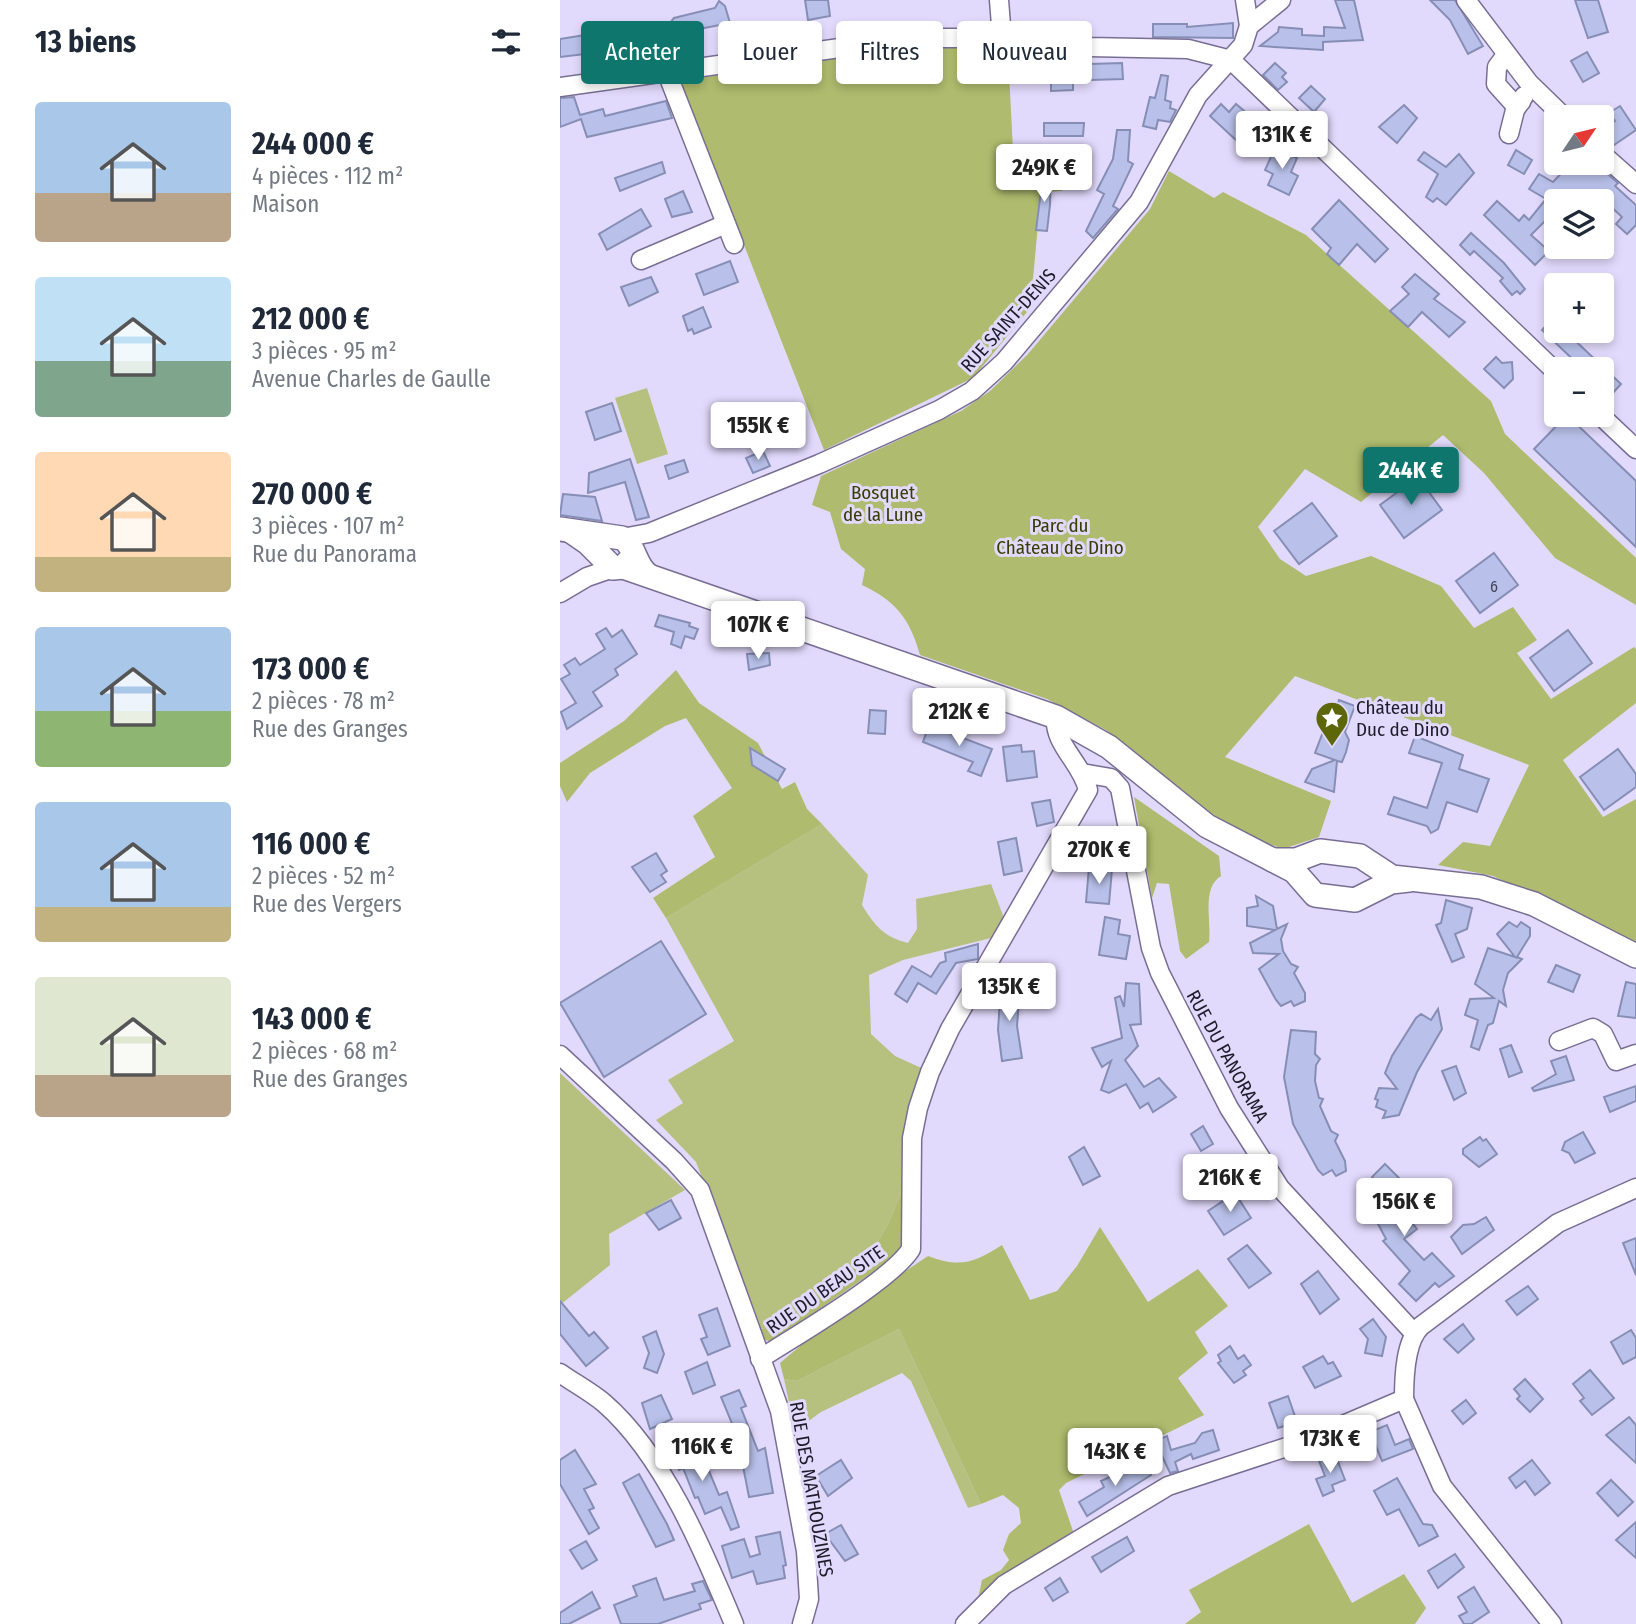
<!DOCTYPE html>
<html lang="fr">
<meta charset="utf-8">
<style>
:root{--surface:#fff;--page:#f6f6f7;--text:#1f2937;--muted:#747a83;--accent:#0f766e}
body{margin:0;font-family:"Fira Sans Condensed",sans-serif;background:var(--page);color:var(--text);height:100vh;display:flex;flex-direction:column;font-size:26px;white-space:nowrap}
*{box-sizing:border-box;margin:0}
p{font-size:23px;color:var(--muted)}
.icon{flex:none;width:38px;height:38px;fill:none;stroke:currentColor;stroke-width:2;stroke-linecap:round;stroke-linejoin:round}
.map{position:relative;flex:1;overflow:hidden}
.sheet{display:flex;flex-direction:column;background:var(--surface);width:560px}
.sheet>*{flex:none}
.top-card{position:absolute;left:21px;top:21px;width:665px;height:63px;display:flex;gap:14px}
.needle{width:46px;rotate:55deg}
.fabs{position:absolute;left:984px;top:105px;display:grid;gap:14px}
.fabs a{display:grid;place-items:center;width:70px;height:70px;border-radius:7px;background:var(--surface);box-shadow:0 4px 10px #0003;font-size:35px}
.price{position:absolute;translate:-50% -60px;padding:0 16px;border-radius:7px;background:#fff;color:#222;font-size:23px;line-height:46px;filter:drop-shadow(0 2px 4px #0008)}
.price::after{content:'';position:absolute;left:50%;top:42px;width:21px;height:16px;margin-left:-10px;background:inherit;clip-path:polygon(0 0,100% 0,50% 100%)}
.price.selected{background:var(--accent);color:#fff}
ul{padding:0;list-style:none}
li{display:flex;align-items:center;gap:21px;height:175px;padding:0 35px}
li span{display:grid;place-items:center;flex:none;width:196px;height:140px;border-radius:7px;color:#555}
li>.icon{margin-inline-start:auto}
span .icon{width:84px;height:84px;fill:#fffc;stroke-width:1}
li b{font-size:30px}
h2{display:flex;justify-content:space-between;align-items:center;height:84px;padding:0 35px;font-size:30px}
.tag{padding:0 24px;border-radius:7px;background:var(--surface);box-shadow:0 4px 10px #0003;font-size:24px;line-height:63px}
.tag.selected{background:var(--accent);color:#fff}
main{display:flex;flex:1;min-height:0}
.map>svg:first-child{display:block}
</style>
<main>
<section class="sheet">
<h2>13 biens<svg class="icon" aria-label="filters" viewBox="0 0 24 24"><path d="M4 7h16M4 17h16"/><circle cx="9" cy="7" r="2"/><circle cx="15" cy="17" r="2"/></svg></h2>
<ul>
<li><span style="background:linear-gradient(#a9c7e8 65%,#b9a48a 0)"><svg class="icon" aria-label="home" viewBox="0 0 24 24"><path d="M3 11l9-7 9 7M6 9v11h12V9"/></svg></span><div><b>244 000 €</b><p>4 pièces · 112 m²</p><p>Maison</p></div></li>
<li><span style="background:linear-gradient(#bfe0f5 60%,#7fa58c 0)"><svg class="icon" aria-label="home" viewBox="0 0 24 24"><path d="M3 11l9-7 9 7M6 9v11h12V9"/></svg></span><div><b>212 000 €</b><p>3 pièces · 95 m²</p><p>Avenue Charles de Gaulle</p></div></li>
<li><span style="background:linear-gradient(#ffd9b3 75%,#c2b280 0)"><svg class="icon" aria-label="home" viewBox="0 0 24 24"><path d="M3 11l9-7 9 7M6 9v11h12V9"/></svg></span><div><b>270 000 €</b><p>3 pièces · 107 m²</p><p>Rue du Panorama</p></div></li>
<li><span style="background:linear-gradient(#a9c7e8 60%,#8fb573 0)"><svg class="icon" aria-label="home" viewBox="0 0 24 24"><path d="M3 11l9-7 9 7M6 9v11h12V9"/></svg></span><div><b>173 000 €</b><p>2 pièces · 78 m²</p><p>Rue des Granges</p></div></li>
<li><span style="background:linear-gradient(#a9c7e8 75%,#c2b280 0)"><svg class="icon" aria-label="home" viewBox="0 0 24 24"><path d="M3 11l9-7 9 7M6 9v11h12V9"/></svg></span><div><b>116 000 €</b><p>2 pièces · 52 m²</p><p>Rue des Vergers</p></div></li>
<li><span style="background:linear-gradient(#dfe7d0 70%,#b9a48a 0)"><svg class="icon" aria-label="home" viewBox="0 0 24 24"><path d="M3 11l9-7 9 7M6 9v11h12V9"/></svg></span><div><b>143 000 €</b><p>2 pièces · 68 m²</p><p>Rue des Granges</p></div></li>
</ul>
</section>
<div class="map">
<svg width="1076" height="1624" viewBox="0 0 1076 1624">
<rect width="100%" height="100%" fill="#e2dafc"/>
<g fill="#b6c17f">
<polygon points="87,388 108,454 77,464 55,398"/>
<path d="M262,824l46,51 -6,30c13,21 22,32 46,38l9,-14 -1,-30 75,-15 13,34 -9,19 -92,23 -34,15 2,59 24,22 35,16 -25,111 -16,39 -18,33 -98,72 -14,2 -63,-167 -40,-42 27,-17 -15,-23 66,-39 -68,-123z"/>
<polygon points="0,1073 125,1190 49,1234 50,1265 0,1305"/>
<polygon points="339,1329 421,1504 408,1508 351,1381 342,1373 261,1412 235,1431 224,1379 237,1381"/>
</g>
<g fill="#afbb6e">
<polygon points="394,45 448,53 453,150 503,152 502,191 481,192 472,290 481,295 413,378 264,450 120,81 356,46"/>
<path d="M609,171l45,27 9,-6 83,43 185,166 14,33 131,124v47l-81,-47 -71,-85 -41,-38 -82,67 -56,-33 -47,58 22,32 26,17 65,-20 70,30 33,42 39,-21 24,33 -20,13 34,46 83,-52 2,2v54l-73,57 40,57 33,-18v145l-143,-68 -55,-11 25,-23 27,4 39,-81 -234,-89 -70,81 106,44 -12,36 -36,12 -38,-14 -47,-30 -92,-75 -59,-31 -127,-44c-10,-36 -24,-54 -58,-70l3,-16 -24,-20 -11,-37 -18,-7 9,-29 140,-65 29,-20 38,-37 122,-145z"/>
<polygon points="116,670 139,703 198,743 222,789 235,782 247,809 262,824 106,918 93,898 155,857 133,816 172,788 126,718 105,726 30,773 7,802 0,786 0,763 64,721"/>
<path d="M574,797l85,59 2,20c-20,12 -9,45 -12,66l-23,17 -6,-8 -11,-67 -12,-1 -5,15z"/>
<polygon points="345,1183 345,1246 326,1263 212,1342 205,1340 199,1329 213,1327 311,1255 329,1222"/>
<path d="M540,1227l48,75 50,-33 30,37 -33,26 13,21 -30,25 26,37 -138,68 -7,7 14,41 -95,68 4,-19 19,-10 8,-10 -6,-10 6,-16 12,-11 -2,-15 -16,-13 -22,9 -82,-175 -102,52 -13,-2 -4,-16 45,-38 103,-69c32,12 46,7 74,-11l28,55 27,-9 20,-25z"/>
<polygon points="749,1524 792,1603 844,1574 866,1608 855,1624 625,1624 641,1612 629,1590"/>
</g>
<g fill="#b9c1ea" stroke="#878eb5" stroke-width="2">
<polygon points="245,0 268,0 270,16 248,20"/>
<polygon points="775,0 794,0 803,40 763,42 763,50 700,46 718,32 719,27 742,29 742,35 764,36 764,27 785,28"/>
<polygon points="870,0 895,0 923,46 908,54 890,20"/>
<polygon points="1015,0 1038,0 1048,32 1028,38"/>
<polygon points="159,1 165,6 170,23 124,32 126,39 104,42 101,29 106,28 114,18 155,8"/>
<polygon points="673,23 673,38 593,37 593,24 627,24 627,27"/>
<polygon points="44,32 44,42 78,35 80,48 59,53 58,50 0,57 0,39"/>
<polygon points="1027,52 1039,73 1023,82 1011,61"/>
<polygon points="562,63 563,79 531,80 530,64"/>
<polygon points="715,63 726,73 722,77 727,82 718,90 703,75"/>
<polygon points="513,75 513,90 491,91 491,80"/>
<polygon points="601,75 608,76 605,100 611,102 610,108 616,110 610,122 598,120 596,129 583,126 590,97 595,98"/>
<polygon points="751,86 765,99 754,112 739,98"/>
<polygon points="14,97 20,115 43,109 45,116 106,101 112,118 27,137 21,119 0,127 0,98"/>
<polygon points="661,104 669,112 676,104 690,116 682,123 688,129 677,141 650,116"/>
<polygon points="844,105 857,118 837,143 819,127"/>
<polygon points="1060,106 1076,130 1051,147 1041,140 1041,130 1055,121 1049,113"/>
<polygon points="484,123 524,123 523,136 484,136"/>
<polygon points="557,130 570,130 568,161 573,164 553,206 558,209 533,238 526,231 544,194 537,190 553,159"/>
<polygon points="715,148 737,158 731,172 738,176 729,195 708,185 713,174 705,170"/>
<polygon points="956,150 972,160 964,174 948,165"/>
<polygon points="864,152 886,167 899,154 914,173 886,205 877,198 873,202 866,197 878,174 858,160"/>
<polygon points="102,162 105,173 60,191 55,178"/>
<polygon points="1011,163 1035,163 1058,183 1055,186 1076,205 1076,225 1067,234 1056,224 1062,217 1043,199 996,201 996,210 971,235 989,251 975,265 924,215 937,201 959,221 964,215 969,220 986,199 969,189 979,174 993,182"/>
<polygon points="483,175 491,175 490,205 487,231 476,230"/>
<polygon points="123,191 132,212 112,217 105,199"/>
<polygon points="779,200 828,249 815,262 797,244 779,265 767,254 771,248 752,229"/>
<polygon points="81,209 91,226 47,250 39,234"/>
<polygon points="911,233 944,263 965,289 960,294 957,291 952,295 940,281 943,278 914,251 910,255 900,245"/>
<polygon points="170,261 178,282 144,295 136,274"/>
<polygon points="855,274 879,294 874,299 905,322 889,337 862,312 848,327 830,311 849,294 842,287"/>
<polygon points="91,277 98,292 69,306 61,287"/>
<polygon points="143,307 151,327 134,334 132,329 128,331 123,316"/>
<polygon points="996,315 996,331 1005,331 1061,384 1051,395 1041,386 1041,369 1023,369 982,330"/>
<polygon points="936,357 942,363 952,362 953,379 944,388 924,369"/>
<polygon points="52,403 61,431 35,440 26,412"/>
<polygon points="1007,415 1076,481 1076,547 974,449"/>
<polygon points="203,451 210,466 193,473 186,458"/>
<polygon points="70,459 72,465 89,517 76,520 65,482 28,493 29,473"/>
<polygon points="124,460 128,472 109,479 105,466"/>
<polygon points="858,477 882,510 844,538 820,505"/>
<polygon points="3,494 35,497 42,521 0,515"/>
<polygon points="752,503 777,536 739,564 714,531"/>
<polygon points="934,553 958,585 920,613 896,581"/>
<polygon points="99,615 130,623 129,626 138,629 134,639 125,636 121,648 111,644 114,632 95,626"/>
<polygon points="46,628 52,637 62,630 77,654 55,669 58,675 33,692 42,706 7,729 1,712 16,703 1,679 10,674 4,665 15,658 20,665 45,649 36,634"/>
<polygon points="1008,630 1032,663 994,691 970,658"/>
<polygon points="209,653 210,665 189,670 187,654"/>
<polygon points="779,700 795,706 785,732 789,740 786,752 782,762 777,761 774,792 745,782 752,769 775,760 755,753 763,732 770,728"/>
<polygon points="310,710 326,711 325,734 308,733"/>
<polygon points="369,725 432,749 421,776 408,771 413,762 363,742"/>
<polygon points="855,736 903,755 899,769 929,779 917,812 887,802 878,829 871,833 867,826 828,814 834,797 867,808 882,763 849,753"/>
<polygon points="461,745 462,752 474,751 477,777 447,781 443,747"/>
<polygon points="190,748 225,769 218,781 192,765"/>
<polygon points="1058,749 1076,774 1076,787 1044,810 1020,777"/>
<polygon points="490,800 494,822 477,826 472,803"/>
<polygon points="456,838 462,871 444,875 438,842"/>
<polygon points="96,853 107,871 101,875 106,882 90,892 72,867"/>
<polygon points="529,867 552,869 549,904 526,902"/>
<polygon points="696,896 713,906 717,929 727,924 721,939 723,951 731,964 738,967 734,973 745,993 745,1001 734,1006 731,1001 721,1006 716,1000 699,969 719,954 693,953 690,943 715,930 687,926 687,908 698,906"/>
<polygon points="886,900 912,908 907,929 895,934 904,957 892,962 876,925 881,923"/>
<polygon points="545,917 560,920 558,934 570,936 566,959 539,955"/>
<polygon points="949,922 957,927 961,922 970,928 970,936 957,957 962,959 948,973 943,990 946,1006 939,1001 933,1023 928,1025 919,1050 911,1047 918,1020 905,1015 910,999 934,998 915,984 928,948 955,957 937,934"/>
<polygon points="101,941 146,1014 44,1077 0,1003"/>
<polygon points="418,944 418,959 396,963 376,994 358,983 347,1002 335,994 352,966 371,977 380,963 386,961 385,953"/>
<polygon points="996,965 1020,975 1013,992 988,982"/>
<polygon points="1066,982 1076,984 1076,1018 1058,1016"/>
<polygon points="566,983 579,984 581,1024 570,1025 578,1046 565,1060 584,1087 599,1078 616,1097 593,1112 588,1103 580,1108 566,1084 549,1093 541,1090 551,1061 542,1067 532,1048 562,1038 555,998 560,996 564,1007"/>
<polygon points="441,985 460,986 457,1026 462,1058 442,1061 438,1030"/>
<polygon points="878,1009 882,1029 857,1072 839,1115 823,1118 826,1111 816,1107 818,1100 815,1099 819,1088 837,1089 825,1073 832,1056 856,1018 861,1014 871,1020"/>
<polygon points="731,1030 756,1032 755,1054 760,1059 756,1065 755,1081 759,1098 763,1099 760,1106 771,1131 778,1135 775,1141 785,1161 786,1171 776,1176 772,1170 763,1175 758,1170 733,1124 724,1077"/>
<polygon points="951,1045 962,1072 949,1077 940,1049"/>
<polygon points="1006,1056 1014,1080 974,1091 972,1088 996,1074 991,1061"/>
<polygon points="896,1066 906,1093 894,1100 882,1071"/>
<polygon points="1076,1086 1076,1101 1050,1112 1044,1097"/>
<polygon points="643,1126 653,1144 641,1151 631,1134"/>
<polygon points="1023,1132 1035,1153 1015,1163 1009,1153 1002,1150 1005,1142"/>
<polygon points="920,1137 923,1141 926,1139 937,1154 919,1167 903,1154 903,1149"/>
<polygon points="524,1147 540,1176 523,1185 509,1157"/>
<polygon points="825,1164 842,1181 829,1194 857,1229 844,1239 864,1260 872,1253 894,1276 879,1287 875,1283 856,1301 839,1284 850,1271 823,1241 826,1239 817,1222 826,1216 804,1194 817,1182 812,1177"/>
<polygon points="675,1193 691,1218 664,1235 648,1211"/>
<polygon points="111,1200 121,1218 99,1230 86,1213"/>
<polygon points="926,1217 934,1230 902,1254 891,1237 903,1225 914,1224"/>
<polygon points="1076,1238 1076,1275 1063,1243"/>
<polygon points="687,1245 711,1273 689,1288 668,1259"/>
<polygon points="758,1271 779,1299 760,1314 741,1284"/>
<polygon points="968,1286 978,1299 957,1315 946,1301"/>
<polygon points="0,1301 29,1336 34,1332 48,1348 26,1366 0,1334"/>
<polygon points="157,1308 170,1346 148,1355 141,1339 147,1337 139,1315"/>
<polygon points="813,1319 826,1337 822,1356 805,1353 808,1339 800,1329"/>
<polygon points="903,1324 914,1339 898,1353 884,1339"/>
<polygon points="1071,1330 1076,1338 1076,1357 1063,1364 1051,1342"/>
<polygon points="96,1331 104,1354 97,1373 84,1368 89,1353 83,1337"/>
<polygon points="670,1346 678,1359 684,1355 691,1365 683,1371 686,1375 674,1383 658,1363 661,1361 658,1355"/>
<polygon points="763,1356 768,1364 773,1362 781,1376 755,1388 743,1367"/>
<polygon points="147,1362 155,1385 133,1394 125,1372"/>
<polygon points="1030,1370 1054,1398 1032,1415 1020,1401 1024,1398 1013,1384"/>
<polygon points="965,1379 983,1399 970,1412 957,1399 960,1396 954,1389"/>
<polygon points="179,1390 186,1406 181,1408 198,1451 205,1448 213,1493 189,1497 182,1461 172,1434 176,1433 161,1397"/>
<polygon points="101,1395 112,1419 90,1429 82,1403"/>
<polygon points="728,1396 737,1422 718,1428 709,1403"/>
<polygon points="906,1400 916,1413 903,1424 892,1411"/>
<polygon points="1069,1417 1076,1425 1076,1463 1046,1435"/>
<polygon points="827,1425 835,1445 849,1439 853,1449 822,1461 810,1432"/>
<polygon points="653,1430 659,1450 633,1459 631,1454 615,1462 618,1471 610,1473 595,1441 607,1436 611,1450 635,1443 642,1433"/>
<polygon points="126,1438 141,1474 149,1471 159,1495 167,1492 179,1527 171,1530 161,1507 145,1514 138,1497 135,1498 123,1468 119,1470 108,1445"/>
<polygon points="15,1450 36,1484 24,1489 34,1508 29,1510 39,1528 29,1534 0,1484 0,1460"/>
<polygon points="775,1454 785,1480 772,1485 774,1491 763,1496 756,1479 765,1476 759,1461"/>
<polygon points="281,1460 292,1478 268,1496 256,1476"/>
<polygon points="972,1460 990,1483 975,1495 965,1481 956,1488 949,1478"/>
<polygon points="576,1465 578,1468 586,1465 591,1475 527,1516 519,1502 544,1487 541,1481"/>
<polygon points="79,1474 107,1524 114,1540 96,1547 63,1483"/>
<polygon points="837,1478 863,1524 872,1525 878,1536 859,1546 839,1509 827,1515 814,1491"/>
<polygon points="1051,1480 1073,1502 1058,1516 1037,1493"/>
<polygon points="1076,1522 1076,1558 1056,1540"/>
<polygon points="281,1525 298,1554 285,1561 265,1534"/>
<polygon points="220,1532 226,1565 223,1566 225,1578 197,1584 193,1571 172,1578 162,1546 184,1539 190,1557 200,1554 196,1537"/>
<polygon points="567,1537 574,1551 541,1572 532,1557"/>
<polygon points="26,1541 37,1560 22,1569 10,1550"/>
<polygon points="895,1554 904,1567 878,1588 868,1571"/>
<polygon points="96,1578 104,1600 135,1591 132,1584 143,1581 152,1600 139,1604 141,1609 98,1624 61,1624 54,1605 77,1596 73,1586"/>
<polygon points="500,1578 508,1592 493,1601 485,1588"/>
<polygon points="914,1587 929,1612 911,1624 904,1624 899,1616 907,1612 898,1597"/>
<polygon points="32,1592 40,1608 9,1624 0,1624 0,1613"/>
</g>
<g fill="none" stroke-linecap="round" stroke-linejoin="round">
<defs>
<g id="minor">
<polyline points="439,0 442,38"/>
<polyline points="685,0 689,26"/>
<polyline points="906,0 969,83 1004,117"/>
<polyline points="946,55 937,67 936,84 954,104 961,102"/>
<polyline points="671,60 996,372"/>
<polyline points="107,73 174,244"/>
<polyline points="0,87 351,38 442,38 529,47 628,49 671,60"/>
<polyline points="949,134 955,110 964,96"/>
<polyline points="1041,153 1076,184"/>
<polyline points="81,260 166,224"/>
<polyline points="1040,415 1076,449"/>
<polyline points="62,538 89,533 259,464 379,410 412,391 444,362 579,202 638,95 683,45 689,26 721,0"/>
<polyline points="0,593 27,577 53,568"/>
<polyline points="522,773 551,778 560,788 591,948 600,973 669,1108 720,1188 854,1333"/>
<polyline points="999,1041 1033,1028 1043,1034 1056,1061 1076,1054"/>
<polyline points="0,1055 114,1161 140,1190 220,1411 246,1551 249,1599 242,1624"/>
<path d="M200,1359c35,-23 132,-79 151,-110l1,-111 6,-30 12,-36 20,-43 138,-239c-6,-27 -35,-46 -32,-73"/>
<path d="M0,1373c14,10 31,19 44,30 60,52 100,149 130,221"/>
<polyline points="844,1399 882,1486 992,1624"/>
<path d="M405,1624l39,-39 164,-99 140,-46 96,-41c0,-22 1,-58 17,-73l137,-103 78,-35"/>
</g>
<g id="major">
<path d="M0,529l62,9c14,8 12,27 26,37"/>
<polyline points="12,532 28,543 53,568 63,567 71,559"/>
<polyline points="63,567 496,717 549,747 647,826 734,871 755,895 795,900 831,882 849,880"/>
<polyline points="713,860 736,860 760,851 800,856 832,877 921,887 974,904 1076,956"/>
</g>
</defs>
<use href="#minor" stroke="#786e94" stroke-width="21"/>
<use href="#major" stroke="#786e94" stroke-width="26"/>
<use href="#minor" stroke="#fff" stroke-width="18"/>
<use href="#major" stroke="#fff" stroke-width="23"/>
</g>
<defs>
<symbol id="sight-pin" viewBox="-11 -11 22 30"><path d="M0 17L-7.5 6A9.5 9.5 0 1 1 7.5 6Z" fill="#5d670a" stroke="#e2dafc"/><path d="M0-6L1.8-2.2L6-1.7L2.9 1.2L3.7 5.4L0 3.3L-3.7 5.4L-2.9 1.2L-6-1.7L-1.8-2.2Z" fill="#fff"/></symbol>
</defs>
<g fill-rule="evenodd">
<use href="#sight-pin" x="753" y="699" width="38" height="52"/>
</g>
<g text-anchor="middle" stroke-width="6" stroke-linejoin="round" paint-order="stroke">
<g font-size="16" fill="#46445a">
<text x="934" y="592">6</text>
</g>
<g font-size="19" fill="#1f1b2a" stroke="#e2dafc">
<text transform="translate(448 320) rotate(-48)" y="7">RUE SAINT-DENIS</text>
<text transform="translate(668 1056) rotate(61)" y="7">RUE DU PANORAMA</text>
<text transform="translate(265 1289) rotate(-35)" y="7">RUE DU BEAU SITE</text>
<text transform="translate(252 1489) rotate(80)" y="7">RUE DES MATHOUZINES</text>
</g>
<g font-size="19" fill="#373e00" stroke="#e2dafc">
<text x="323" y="499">Bosquet<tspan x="323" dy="22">de la Lune</tspan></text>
<text x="500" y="532">Parc du<tspan x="500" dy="22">Château de Dino</tspan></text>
</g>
<g font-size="19" fill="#1f1b2a" stroke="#e2dafc" text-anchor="start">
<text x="796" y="714">Château du<tspan x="796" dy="22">Duc de Dino</tspan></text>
</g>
</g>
</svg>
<div class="fabs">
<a><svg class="needle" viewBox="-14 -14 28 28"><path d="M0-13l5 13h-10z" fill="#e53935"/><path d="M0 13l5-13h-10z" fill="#747a83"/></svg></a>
<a><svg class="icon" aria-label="layers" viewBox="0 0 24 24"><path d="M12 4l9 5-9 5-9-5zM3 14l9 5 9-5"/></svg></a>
<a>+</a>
<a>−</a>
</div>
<b class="price" style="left:722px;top:171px">131K €</b>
<b class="price" style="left:484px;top:204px">249K €</b>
<b class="price" style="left:198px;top:462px">155K €</b>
<b class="price selected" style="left:851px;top:507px">244K €</b>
<b class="price" style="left:198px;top:661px">107K €</b>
<b class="price" style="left:399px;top:748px">212K €</b>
<b class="price" style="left:539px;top:886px">270K €</b>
<b class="price" style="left:449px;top:1023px">135K €</b>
<b class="price" style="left:670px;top:1214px">216K €</b>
<b class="price" style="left:844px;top:1238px">156K €</b>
<b class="price" style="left:770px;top:1475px">173K €</b>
<b class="price" style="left:142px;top:1483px">116K €</b>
<b class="price" style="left:555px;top:1488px">143K €</b>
<div class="top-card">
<a class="tag selected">Acheter</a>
<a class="tag">Louer</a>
<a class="tag">Filtres</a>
<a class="tag">Nouveau</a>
</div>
</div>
</main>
